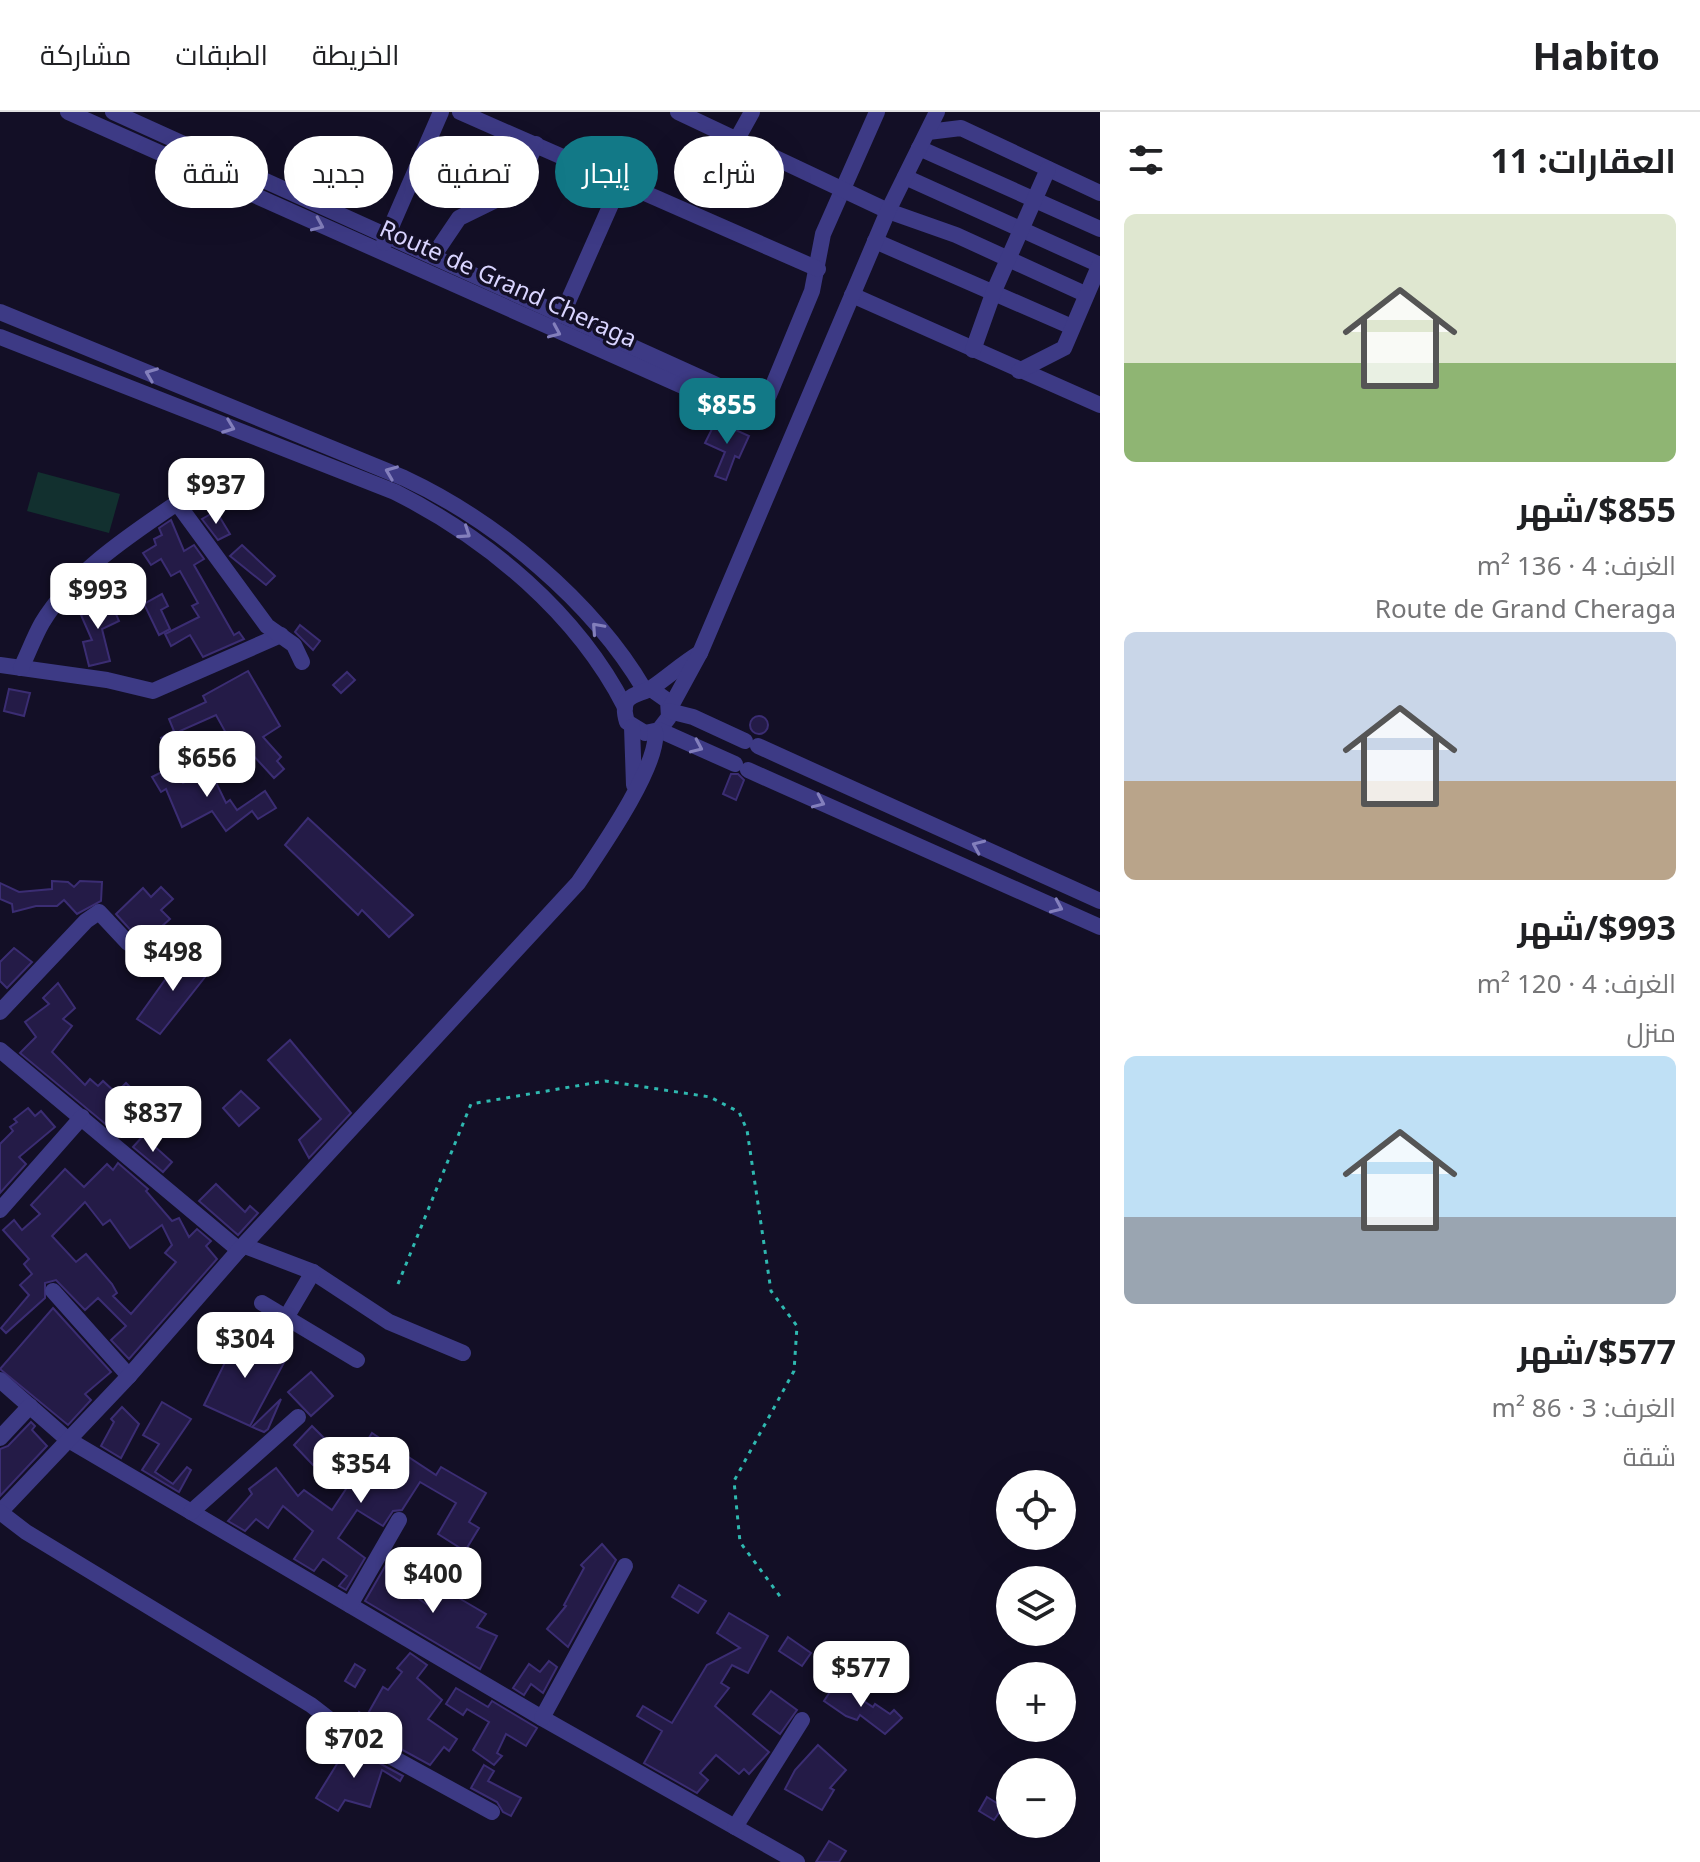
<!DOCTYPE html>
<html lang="ar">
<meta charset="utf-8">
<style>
:root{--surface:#fff;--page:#f6f6f6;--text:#202124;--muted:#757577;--line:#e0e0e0;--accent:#127987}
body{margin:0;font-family:"Noto Sans",Cairo,sans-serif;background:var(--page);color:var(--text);direction:rtl;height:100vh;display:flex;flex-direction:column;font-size:30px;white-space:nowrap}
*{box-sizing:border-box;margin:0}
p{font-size:26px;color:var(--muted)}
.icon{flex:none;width:44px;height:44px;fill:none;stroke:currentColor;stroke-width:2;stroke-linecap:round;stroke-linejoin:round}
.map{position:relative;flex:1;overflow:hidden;direction:ltr}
.panel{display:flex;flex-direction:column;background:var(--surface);width:600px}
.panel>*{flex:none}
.banner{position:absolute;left:24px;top:24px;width:760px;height:72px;direction:rtl;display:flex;gap:16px}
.fabs{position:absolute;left:996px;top:1358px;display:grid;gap:16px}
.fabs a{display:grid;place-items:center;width:80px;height:80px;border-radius:50%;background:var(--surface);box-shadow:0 8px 32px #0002;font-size:40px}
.price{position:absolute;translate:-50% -68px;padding:0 18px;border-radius:16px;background:#fff;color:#222;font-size:26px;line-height:52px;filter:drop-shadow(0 2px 4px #0008)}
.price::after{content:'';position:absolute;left:50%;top:48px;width:24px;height:18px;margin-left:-12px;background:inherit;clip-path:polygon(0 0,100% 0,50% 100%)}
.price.current{background:var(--accent);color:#fff}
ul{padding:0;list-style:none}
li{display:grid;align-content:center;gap:16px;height:424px;padding:0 24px}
li span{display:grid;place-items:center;height:248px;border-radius:12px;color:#555}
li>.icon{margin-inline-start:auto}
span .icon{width:144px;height:144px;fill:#fffc;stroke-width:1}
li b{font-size:34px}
h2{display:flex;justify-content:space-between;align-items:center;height:96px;padding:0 24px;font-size:34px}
.pill{padding:0 28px;border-radius:36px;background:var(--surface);box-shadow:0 8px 32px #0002;font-size:28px;line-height:72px}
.pill.current{background:var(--accent);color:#fff}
header{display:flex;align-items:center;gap:48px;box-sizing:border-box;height:112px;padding:0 40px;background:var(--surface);border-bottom:2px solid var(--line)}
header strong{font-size:38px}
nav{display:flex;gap:44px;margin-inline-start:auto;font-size:28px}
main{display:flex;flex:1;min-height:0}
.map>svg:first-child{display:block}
</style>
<header>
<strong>Habito</strong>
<nav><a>الخريطة</a><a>الطبقات</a><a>مشاركة</a></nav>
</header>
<main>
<section class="panel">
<h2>العقارات: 11<svg class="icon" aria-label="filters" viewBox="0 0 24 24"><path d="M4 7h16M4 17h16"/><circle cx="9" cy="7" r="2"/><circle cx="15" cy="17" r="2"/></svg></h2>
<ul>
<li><span style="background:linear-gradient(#dfe7d0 60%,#8fb573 0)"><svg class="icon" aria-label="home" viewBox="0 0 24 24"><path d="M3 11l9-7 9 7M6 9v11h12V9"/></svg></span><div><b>$855/شهر</b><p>الغرف: 4 · 136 m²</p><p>Route de Grand Cheraga</p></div></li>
<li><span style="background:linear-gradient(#c9d6e8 60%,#b9a48a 0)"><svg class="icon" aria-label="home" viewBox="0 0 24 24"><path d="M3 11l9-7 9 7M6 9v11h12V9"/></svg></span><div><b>$993/شهر</b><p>الغرف: 4 · 120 m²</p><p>منزل</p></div></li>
<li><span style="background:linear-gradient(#bfe0f5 65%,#9aa5b1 0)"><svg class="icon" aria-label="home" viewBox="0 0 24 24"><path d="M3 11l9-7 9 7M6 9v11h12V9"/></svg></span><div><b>$577/شهر</b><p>الغرف: 3 · 86 m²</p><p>شقة</p></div></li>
</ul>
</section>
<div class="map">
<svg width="1100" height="1750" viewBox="0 0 1100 1750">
<rect width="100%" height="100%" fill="#130f26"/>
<polygon fill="#12302f" points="38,360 120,382 109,421 27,399"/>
<g fill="#241b47" stroke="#3b2d73" stroke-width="2" fill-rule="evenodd">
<polygon points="716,309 749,324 739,346 735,344 726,368 715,364 725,340 705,331"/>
<polygon points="216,399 230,422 218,428 202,407"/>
<polygon points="171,408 184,439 194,433 204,447 194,453 234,523 239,520 244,527 203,545 190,523 171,534 165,522 199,505 192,494 198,491 180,459 171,464 161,447 151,453 143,441 156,433 154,427 162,423 159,416"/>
<polygon points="242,433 275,464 266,473 230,444"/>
<polygon points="162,482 168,494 161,498 170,517 159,523 144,492"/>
<polygon points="93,488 98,496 111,490 119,509 102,517 110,549 89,554 83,530 92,528 81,503 86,501 82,494"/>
<polygon points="300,513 320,529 313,538 295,520"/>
<polygon points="248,559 280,614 263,625 281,645 277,649 284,657 274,666 240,629 219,640 213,628 226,621 216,603 180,619 188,635 170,644 161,626 174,619 169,607 206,590 203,584"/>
<polygon points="347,560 355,568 341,581 333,573"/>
<polygon points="9,577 30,581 24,604 4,599"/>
<circle cx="759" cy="613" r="9"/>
<polygon points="173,654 183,671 210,658 226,691 230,688 237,698 265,679 276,696 258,707 252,699 226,719 212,699 182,715 166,677 161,680 152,665"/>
<polygon points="731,662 738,662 744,668 736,688 723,682"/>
<polygon points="308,706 413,803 389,825 362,798 358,803 285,733"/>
<polygon points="52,769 68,770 74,775 80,769 102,770 101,789 77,802 64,788 57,794 36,794 13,800 12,792 0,787 0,771 19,780 52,777"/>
<polygon points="161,775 173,787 161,798 170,807 160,816 169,823 143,851 132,841 139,833 136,824 116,802 143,776 151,785"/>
<polygon points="14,836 32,850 7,876 0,869 0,850"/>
<polygon points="185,840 209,860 160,922 137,907"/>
<polygon points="58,871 75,896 63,907 72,914 52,940 85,973 90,967 98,974 103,969 116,981 126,971 144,989 115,1020 20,941 36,925 25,910 49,892 43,886"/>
<polygon points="290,928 351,1001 309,1046 299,1028 321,1007 268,948"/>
<polygon points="241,979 259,996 239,1014 223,996"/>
<polygon points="28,996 35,1004 41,999 55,1015 19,1045 26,1052 0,1081 0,1032 13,1019 10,1015 17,1010 14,1007"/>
<polygon points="143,1024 172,1050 163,1060 133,1035"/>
<path d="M118,1051l30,26 -2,2 26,30 7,-3 10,19 8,-8 14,12 -5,5 11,13 -88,100 -18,-19 15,-14 -28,-28 -13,12 -29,-30 -11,3v15l-39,35 -5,-5 28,-33 -9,-10 12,-11 -8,-10 5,-5 -26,-29 11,-10 8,10 18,-16 -9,-9 34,-36 19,18 23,-23 6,6zM85,1090l18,23 7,-5 20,28 32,-23 10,20 -7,8 11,9 -45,52 -18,-18 4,-3 -5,-9 -26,-30 -10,8 -24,-26z"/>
<polygon points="216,1072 245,1100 250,1094 258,1101 238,1123 199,1089"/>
<polygon points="53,1196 111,1260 85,1282 91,1288 68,1313 0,1257"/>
<polygon points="240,1220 260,1230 265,1243 278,1240 287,1245 250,1314 204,1293"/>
<polygon points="311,1260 333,1284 311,1304 288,1280"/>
<polygon points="281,1287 268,1317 264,1320 252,1315"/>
<polygon points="162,1290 191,1307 155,1360 173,1372 187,1355 191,1358 179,1380 142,1358 159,1332 143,1323"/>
<polygon points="122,1295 139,1312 121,1346 101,1334 114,1310 111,1307"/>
<polygon points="31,1310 35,1314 32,1318 47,1334 0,1384 0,1337 8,1334"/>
<polygon points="312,1314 332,1334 313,1353 294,1333"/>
<polygon points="372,1321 436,1363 441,1355 486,1381 469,1410 479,1416 465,1439 438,1422 456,1391 420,1370 402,1398 393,1399 383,1414 357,1398 338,1426 365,1446 346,1478 339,1474 347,1464 323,1447 314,1459 294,1447 313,1419 283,1394 268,1416 256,1407 245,1419 228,1409 252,1382 249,1377 276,1356 298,1384 304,1378 332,1398 350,1371 344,1367"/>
<polygon points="602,1432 616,1448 568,1535 547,1517 566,1494 564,1493 584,1456 581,1453"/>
<polygon points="394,1439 405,1445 396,1460 405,1466 400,1474 428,1493 440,1475 486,1502 477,1515 497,1524 480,1557 365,1489"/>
<polygon points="679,1473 706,1489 698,1501 672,1485"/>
<polygon points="729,1501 768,1524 748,1561 732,1553 721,1571 729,1576 715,1594 769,1640 749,1662 744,1657 739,1662 716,1643 700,1661 708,1668 697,1681 644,1651 662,1619 637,1604 643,1594 672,1611 707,1553 740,1536 717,1521"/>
<polygon points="788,1525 811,1541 802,1554 779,1539"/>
<polygon points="410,1541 427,1553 417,1566 442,1588 428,1607 457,1627 449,1639 444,1635 430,1653 353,1611 359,1600 366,1605 383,1575 388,1578 402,1560 397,1556"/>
<polygon points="549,1549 557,1555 543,1581 531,1572 524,1583 513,1576 529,1552 540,1560"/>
<polygon points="355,1552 365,1558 355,1575 345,1569"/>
<polygon points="836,1571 873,1595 875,1592 890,1602 894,1598 902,1606 885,1622 860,1603 857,1608 846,1604 824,1589"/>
<polygon points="456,1576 488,1595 492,1589 537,1616 526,1634 506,1622 497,1641 502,1644 494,1653 473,1638 489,1610 467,1597 463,1603 446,1592"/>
<polygon points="771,1579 797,1598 780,1622 753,1602"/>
<polygon points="818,1633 846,1658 830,1676 834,1678 822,1698 785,1677 795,1658"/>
<polygon points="348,1634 403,1664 400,1669 382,1658 370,1695 345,1688 338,1699 316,1686"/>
<polygon points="484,1653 494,1659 488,1669 521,1686 511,1704 503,1700 497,1690 471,1676"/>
<polygon points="987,1685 1003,1695 994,1708 979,1699"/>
<polygon points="829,1729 846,1739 839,1750 816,1750"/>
</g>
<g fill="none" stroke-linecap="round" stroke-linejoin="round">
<polyline stroke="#2fb8b0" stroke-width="3" stroke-dasharray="4 6" stroke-linecap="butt" points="398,1172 471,992 605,969 710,985 739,1000 747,1018 771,1179 797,1214 794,1259 734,1369 740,1430 782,1487"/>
<g stroke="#3d3a85" stroke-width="16">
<polyline points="68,0 743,301 759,294 769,283 812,179 823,122 877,0"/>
<polyline points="113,0 741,284 754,297"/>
<polyline points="460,0 818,157"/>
<polyline points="678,0 888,99 956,123 1085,182"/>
<polyline points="928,20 961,16 1100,81"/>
<polyline points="737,27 752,0"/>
<polyline points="919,36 1100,117"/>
<polyline points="905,65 1100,153"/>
<polyline points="875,129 1072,215"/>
<polyline points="384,131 441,0"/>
<polyline points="434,143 459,106 506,83 520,67 536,32"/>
<polyline points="852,183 1100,293"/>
<path d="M0,200l404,166c92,43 188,123 240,211"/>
<polyline points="562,203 620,72"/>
<path d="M0,225l395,155c93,47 182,121 230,215"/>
<polyline points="973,238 994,179 1048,57"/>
<polyline points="1019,259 1064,236 1100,152"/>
<polyline points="0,553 107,568 153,579 281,523"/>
<path d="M21,556c7,-14 13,-31 21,-45 30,-50 88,-88 135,-120l90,123 27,19 8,17"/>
<path d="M651,577l17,12 1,16 -10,13 -14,3 -18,-11c-9,-30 11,-25 26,-35 16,-11 30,-24 47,-34"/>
<polyline points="670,596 700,541 888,99 937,0"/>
<polyline points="669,599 693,605 745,629"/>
<polyline points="632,615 634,673"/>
<polyline points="659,618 735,652"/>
<polyline points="758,634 1100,789"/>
<polyline points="748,658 1100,815"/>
<polyline points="0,900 86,809 99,800 128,831"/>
<polyline points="0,938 239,1138"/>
<polyline points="0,1098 82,1005"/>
<polyline points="245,1134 313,1160 389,1210 463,1241"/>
<polyline points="53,1179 129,1264"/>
<polyline points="262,1191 357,1248"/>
<polyline points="270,1233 313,1160"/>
<polyline points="0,1268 67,1327 542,1606 797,1750"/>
<polyline points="0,1326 30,1294"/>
<path d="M0,1400l129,-136 110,-126 339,-367c20,-30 82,-118 77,-151"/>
<polyline points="0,1400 26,1420 311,1593 346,1620 492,1700"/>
<polyline points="191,1400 298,1305"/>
<polyline points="350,1493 399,1408"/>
<polyline points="542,1606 625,1454"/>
<polyline points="735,1715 802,1608"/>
</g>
</g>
<defs><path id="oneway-chevron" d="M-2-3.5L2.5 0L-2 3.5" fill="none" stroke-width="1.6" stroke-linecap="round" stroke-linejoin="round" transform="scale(2)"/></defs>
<g stroke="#837fbc">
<use href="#oneway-chevron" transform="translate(318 113) rotate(24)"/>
<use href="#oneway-chevron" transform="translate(555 220) rotate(24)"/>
<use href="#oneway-chevron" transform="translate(151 262) rotate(-158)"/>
<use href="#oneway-chevron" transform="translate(229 315) rotate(21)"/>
<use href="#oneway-chevron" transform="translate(391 360) rotate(-158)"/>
<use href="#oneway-chevron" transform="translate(465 421) rotate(34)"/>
<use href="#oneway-chevron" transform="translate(597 516) rotate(-132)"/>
<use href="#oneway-chevron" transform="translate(697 635) rotate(24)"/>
<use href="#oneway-chevron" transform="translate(819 690) rotate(24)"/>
<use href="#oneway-chevron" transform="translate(978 734) rotate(-156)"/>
<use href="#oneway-chevron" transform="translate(1057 795) rotate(24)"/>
</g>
<g text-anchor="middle" stroke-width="7" stroke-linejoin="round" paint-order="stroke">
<g font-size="24" fill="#d9d4ff" stroke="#130f26">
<text transform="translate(508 172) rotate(24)" y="8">Route de Grand Cheraga</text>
</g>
</g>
</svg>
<div class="fabs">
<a><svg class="icon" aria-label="locate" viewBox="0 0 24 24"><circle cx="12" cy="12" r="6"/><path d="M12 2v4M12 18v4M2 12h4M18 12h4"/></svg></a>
<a><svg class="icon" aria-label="layers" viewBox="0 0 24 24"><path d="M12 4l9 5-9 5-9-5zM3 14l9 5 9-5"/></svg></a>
<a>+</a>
<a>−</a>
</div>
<b class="price current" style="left:727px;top:334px">$855</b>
<b class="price" style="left:216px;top:414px">$937</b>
<b class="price" style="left:98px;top:519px">$993</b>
<b class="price" style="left:207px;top:687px">$656</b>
<b class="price" style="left:173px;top:881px">$498</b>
<b class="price" style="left:153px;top:1042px">$837</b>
<b class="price" style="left:245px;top:1268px">$304</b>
<b class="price" style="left:361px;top:1393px">$354</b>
<b class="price" style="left:433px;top:1503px">$400</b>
<b class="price" style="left:861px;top:1597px">$577</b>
<b class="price" style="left:354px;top:1668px">$702</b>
<div class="banner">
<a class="pill">شراء</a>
<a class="pill current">إيجار</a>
<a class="pill">تصفية</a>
<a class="pill">جديد</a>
<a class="pill">شقة</a>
</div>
</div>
</main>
